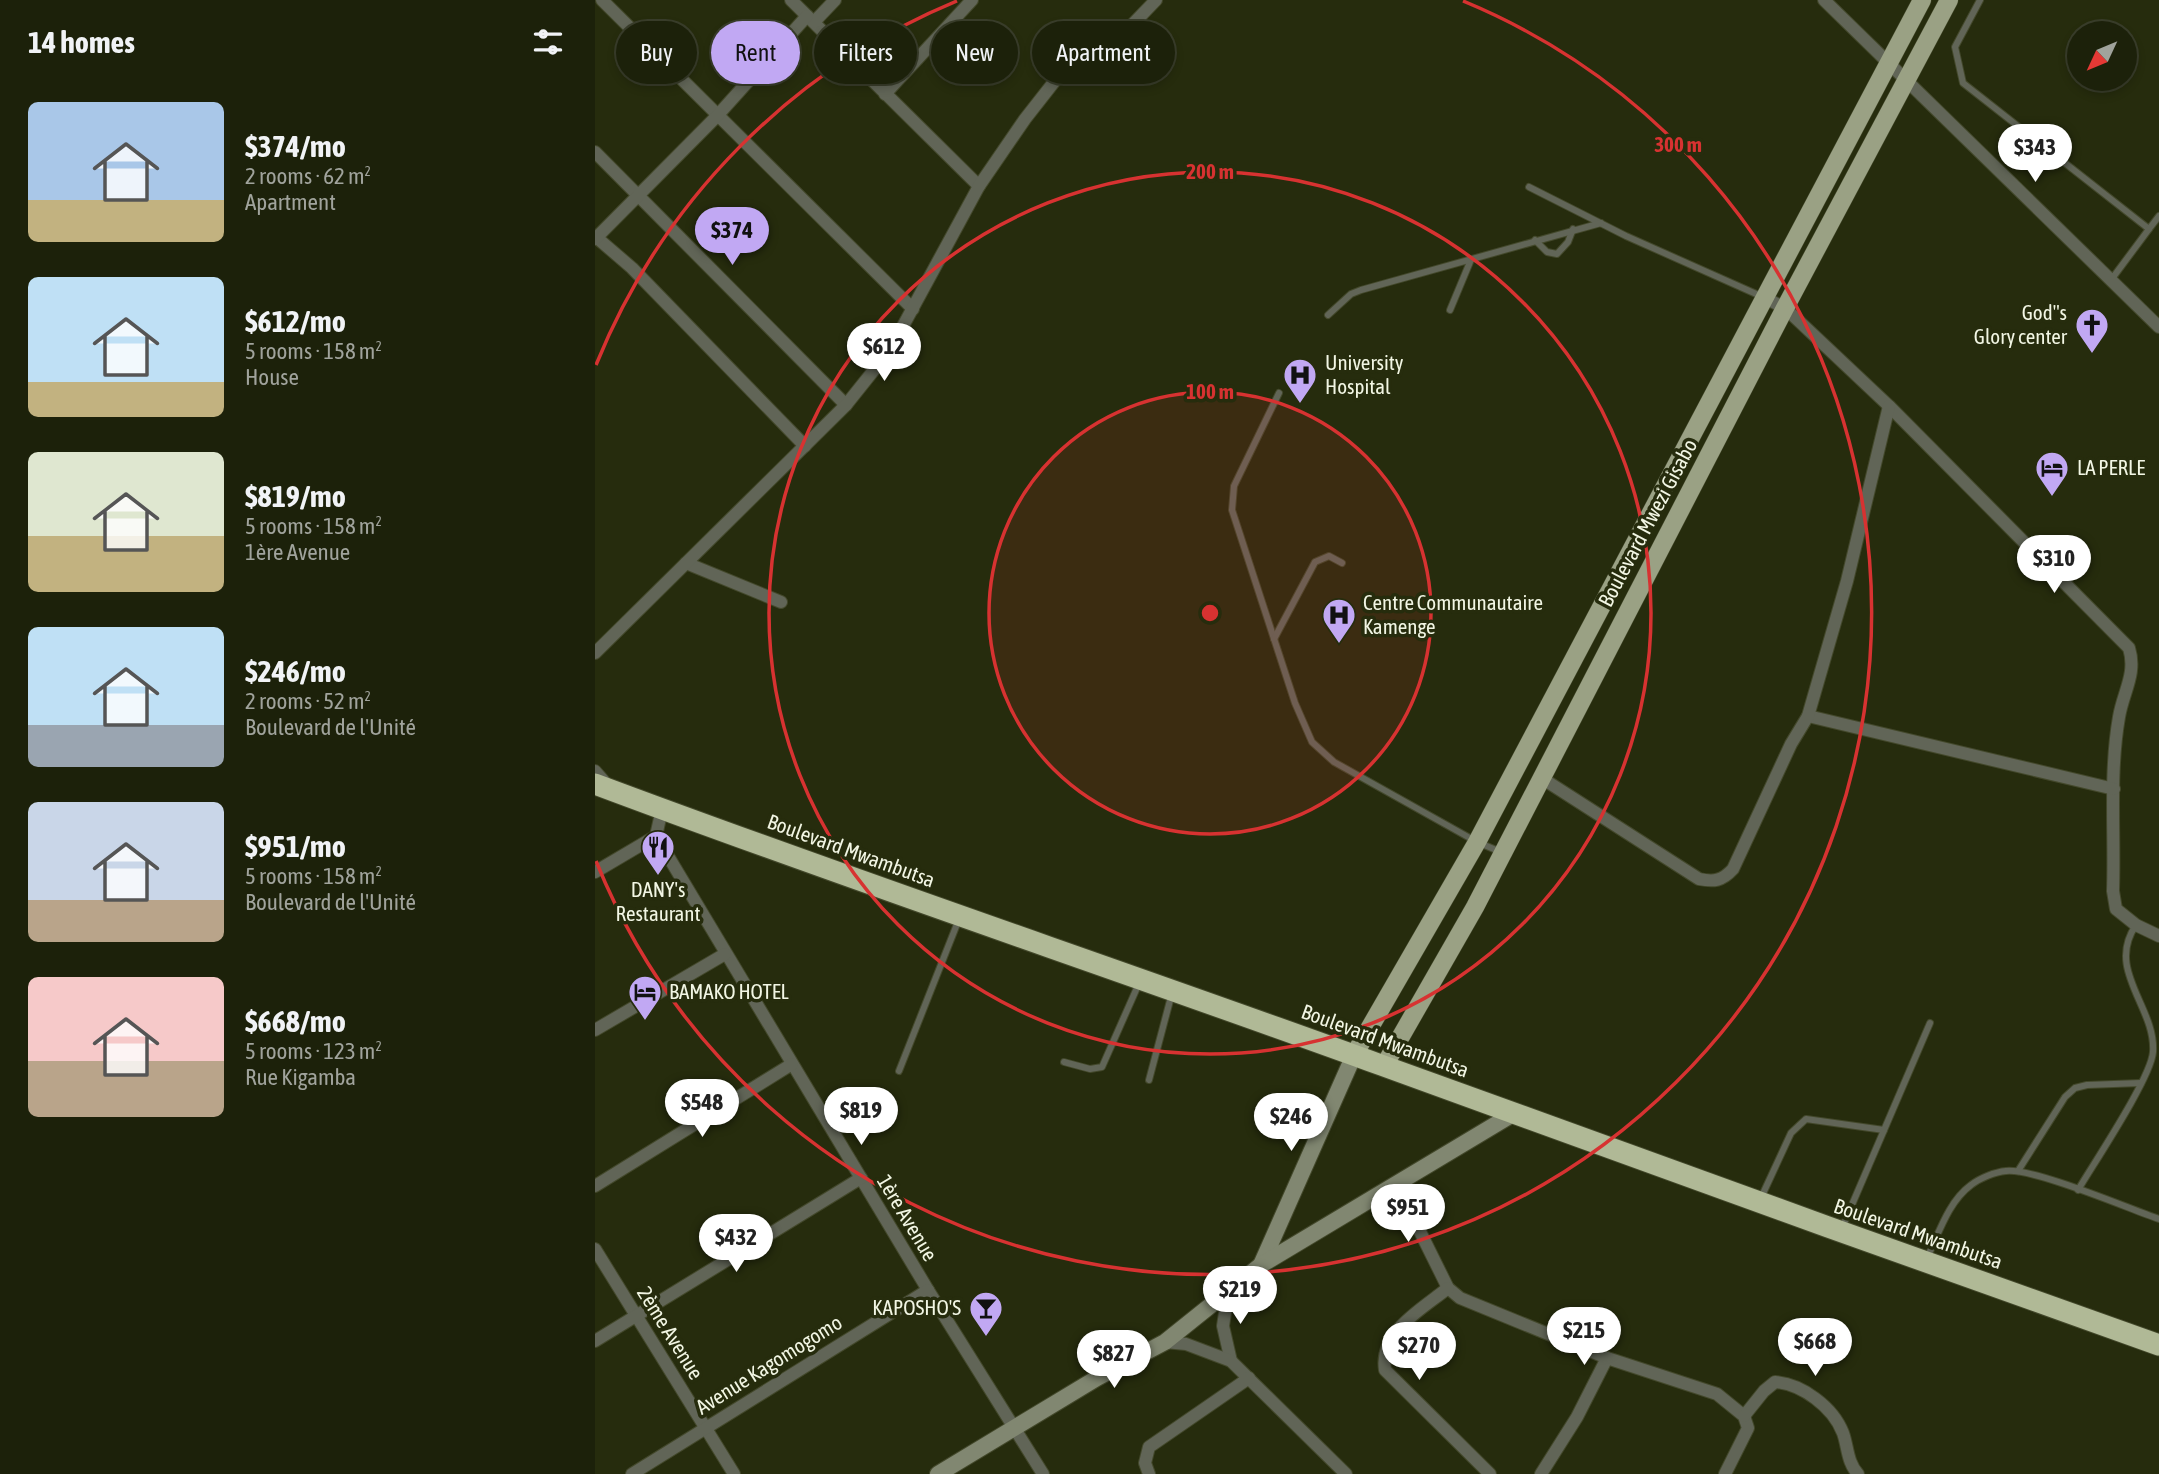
<!DOCTYPE html>
<meta charset="utf-8">
<style>
:root{--surface:#1c210a;--page:#292e18;--text:#f1f3f6;--muted:#a0a39c;--line:#3a3e2b;--accent:#c1a8f3}
body{margin:0;font-family:"Asap Condensed",sans-serif;background:var(--page);color:var(--text);height:100vh;display:flex;flex-direction:column;font-size:26px;white-space:nowrap}
*{box-sizing:border-box;margin:0}
p{font-size:23px;color:var(--muted)}
.icon{flex:none;width:38px;height:38px;fill:none;stroke:currentColor;stroke-width:2;stroke-linecap:round;stroke-linejoin:round}
.map{position:relative;flex:1;overflow:hidden}
.details{display:flex;flex-direction:column;background:var(--surface);width:595px}
.details>*{flex:none}
.hud{position:absolute;left:21px;top:21px;width:665px;height:63px;display:flex;gap:14px}
.needle{width:46px;rotate:226deg}
.fabs{position:absolute;left:1472px;top:21px;display:grid;gap:14px}
.fabs a{display:grid;place-items:center;width:70px;height:70px;border-radius:50%;background:var(--surface);box-shadow:0 4px 10px #0003,0 0 0 2px var(--line);font-size:35px}
.price{position:absolute;translate:-50% -60px;padding:0 16px;border-radius:24px;background:#fff;color:#222;font-size:23px;line-height:46px;filter:drop-shadow(0 2px 4px #0008)}
.price::after{content:'';position:absolute;left:50%;top:42px;width:21px;height:16px;margin-left:-10px;background:inherit;clip-path:polygon(0 0,100% 0,50% 100%)}
.price.active{background:var(--accent);color:#111}
ul{padding:0;list-style:none}
li{display:flex;align-items:center;gap:21px;height:175px;padding:0 28px}
li span{display:grid;place-items:center;flex:none;width:196px;height:140px;border-radius:10px;color:#555}
li>.icon{margin-inline-start:auto}
span .icon{width:84px;height:84px;fill:#fffc;stroke-width:1}
li b{font-size:30px}
h2{display:flex;justify-content:space-between;align-items:center;height:84px;padding:0 28px;font-size:30px}
.chip{padding:0 24px;border-radius:32px;background:var(--surface);box-shadow:0 4px 10px #0003,0 0 0 2px var(--line);font-size:24px;line-height:63px}
.chip.active{background:var(--accent);color:#111}
main{display:flex;flex:1;min-height:0}
.map>svg:first-child{display:block}
</style>
<main>
<section class="details">
<h2>14 homes<svg class="icon" aria-label="filters" viewBox="0 0 24 24"><path d="M4 7h16M4 17h16"/><circle cx="9" cy="7" r="2"/><circle cx="15" cy="17" r="2"/></svg></h2>
<ul>
<li><span style="background:linear-gradient(#a9c7e8 70%,#c2b280 0)"><svg class="icon" aria-label="home" viewBox="0 0 24 24"><path d="M3 11l9-7 9 7M6 9v11h12V9"/></svg></span><div><b>$374/mo</b><p>2 rooms · 62 m²</p><p>Apartment</p></div></li>
<li><span style="background:linear-gradient(#bfe0f5 75%,#c2b280 0)"><svg class="icon" aria-label="home" viewBox="0 0 24 24"><path d="M3 11l9-7 9 7M6 9v11h12V9"/></svg></span><div><b>$612/mo</b><p>5 rooms · 158 m²</p><p>House</p></div></li>
<li><span style="background:linear-gradient(#dfe7d0 60%,#c2b280 0)"><svg class="icon" aria-label="home" viewBox="0 0 24 24"><path d="M3 11l9-7 9 7M6 9v11h12V9"/></svg></span><div><b>$819/mo</b><p>5 rooms · 158 m²</p><p>1ère Avenue</p></div></li>
<li><span style="background:linear-gradient(#bfe0f5 70%,#9aa5b1 0)"><svg class="icon" aria-label="home" viewBox="0 0 24 24"><path d="M3 11l9-7 9 7M6 9v11h12V9"/></svg></span><div><b>$246/mo</b><p>2 rooms · 52 m²</p><p>Boulevard de l'Unité</p></div></li>
<li><span style="background:linear-gradient(#c9d6e8 70%,#b9a48a 0)"><svg class="icon" aria-label="home" viewBox="0 0 24 24"><path d="M3 11l9-7 9 7M6 9v11h12V9"/></svg></span><div><b>$951/mo</b><p>5 rooms · 158 m²</p><p>Boulevard de l'Unité</p></div></li>
<li><span style="background:linear-gradient(#f6c9c9 60%,#b9a48a 0)"><svg class="icon" aria-label="home" viewBox="0 0 24 24"><path d="M3 11l9-7 9 7M6 9v11h12V9"/></svg></span><div><b>$668/mo</b><p>5 rooms · 123 m²</p><p>Rue Kigamba</p></div></li>
</ul>
</section>
<div class="map">
<svg width="1564" height="1474" viewBox="0 0 1564 1474">
<rect width="100%" height="100%" fill="#262c0d"/>
<g fill="none" stroke-linecap="round" stroke-linejoin="round">
<defs>
<g id="lane">
<polyline points="1385,0 1360,47 1368,83 1554,229 1564,216"/>
<polyline points="934,187 1031,236 1168,297"/>
<polyline points="940,240 952,252 962,254 973,242 978,229"/>
<polyline points="1516,280 1554,229"/>
<polyline points="855,310 875,262"/>
<polyline points="733,315 756,294 766,290 1006,223"/>
<polyline points="684,393 639,486 637,510 700,703 717,742 739,762 882,842 906,852"/>
<polyline points="679,639 720,562 734,556 747,563"/>
<polyline points="469,1062 495,1069 507,1067 545,981"/>
<polyline points="304,1071 364,919"/>
<polyline points="554,1080 577,993"/>
<polyline points="1423,1171 1470,1097 1480,1088 1492,1085 1546,1083"/>
<path d="M1483,1190c16,-27 73,-112 75,-138 3,-45 -48,-82 -17,-127"/>
<polyline points="1165,1200 1196,1133 1211,1119 1289,1130"/>
<polyline points="1247,1228 1335,1023"/>
<path d="M1332,1258c12,-25 21,-56 44,-73 9,-7 24,-13 35,-14 28,-3 121,37 153,48"/>
</g>
<g id="street">
<polyline points="7,0 318,309"/>
<polyline points="196,0 384,186"/>
<polyline points="1229,0 1564,327"/>
<polyline points="219,22 240,0"/>
<polyline points="290,94 377,0"/>
<polyline points="0,152 251,405"/>
<polyline points="1,237 37,268 210,446"/>
<polyline points="0,239 122,116 212,16"/>
<path d="M1168,297l22,11 104,98 240,242c8,26 -6,44 -10,69 -10,57 -4,117 -6,174l3,18 20,16 23,11"/>
<polyline points="91,563 186,602"/>
<polyline points="0,653 251,405 295,350 384,186 430,119 470,68 501,45 518,40 535,27 561,0"/>
<polyline points="1213,716 1519,789"/>
<polyline points="0,771 14,787"/>
<path d="M945,777l159,102c15,3 23,2 34,-10l58,-125 17,-28 39,-135 42,-175"/>
<polyline points="61,836 333,1290 448,1474"/>
<polyline points="0,872 61,836 67,809"/>
<polyline points="0,1030 130,954"/>
<polyline points="802,1185 853,1288 865,1298 1012,1358 1122,1394 1149,1416 1153,1428 1130,1474"/>
<polyline points="0,1186 197,1064"/>
<polyline points="0,1249 139,1474"/>
<path d="M853,1288c-26,21 -69,44 -63,82l105,104"/>
<polyline points="633,1293 628,1326 636,1361"/>
<polyline points="0,1341 266,1178"/>
<polyline points="570,1342 591,1344 636,1361 751,1474"/>
<path d="M1149,1416l20,-25 11,-9c27,2 58,25 68,51 5,14 4,29 15,41"/>
<polyline points="37,1474 333,1290"/>
<polyline points="554,1474 550,1463 554,1447 654,1378"/>
<polyline points="946,1474 982,1417 1012,1358"/>
</g>
<g id="secondary">
<polyline points="666,1265 759,1055"/>
<polyline points="343,1474 502,1378 570,1342 666,1265 918,1114"/>
</g>
<g id="primary">
<polyline points="759,1055 882,842 1327,0"/>
<polyline points="789,1066 880,907 1190,308 1354,0"/>
</g>
<path id="highway" d="M0,784c261,98 525,186 786,281 259,93 518,189 778,280"/>
</defs>
<use href="#lane" stroke="#43482b" stroke-width="8"/>
<use href="#street" stroke="#43482b" stroke-width="14"/>
<use href="#secondary" stroke="#43482b" stroke-width="18"/>
<use href="#primary" stroke="#43482b" stroke-width="19"/>
<use href="#highway" stroke="#43482b" stroke-width="23"/>
<use href="#lane" stroke="#616557" stroke-width="6"/>
<use href="#street" stroke="#616557" stroke-width="12"/>
<use href="#secondary" stroke="#818771" stroke-width="16"/>
<use href="#primary" stroke="#9aa184" stroke-width="18"/>
<use href="#highway" stroke="#b0b996" stroke-width="21"/>
</g>
<circle cx="615" cy="613" r="221" fill="#d73231" fill-opacity=".12"/>
<g fill="none" stroke="#d73231" stroke-width="3.5">
<circle cx="615" cy="613" r="221"/>
<circle cx="615" cy="613" r="441"/>
<path d="M1 365A662 662 0 0 1 362 1M868 1A662 662 0 1 1 1 861"/>
</g>
<defs>
<symbol id="church-pin" viewBox="-11 -11 22 30"><path d="M0 17L-7.5 6A9.5 9.5 0 1 1 7.5 6Z" fill="#c1a8f3" stroke="#262c0d"/><path d="M-1.2-6h2.4v3.5h3.3v2.4h-3.3V6h-2.4V-.1h-3.3v-2.4h3.3Z" fill="#111"/></symbol>
<symbol id="hospital-pin" viewBox="-11 -11 22 30"><path d="M0 17L-7.5 6A9.5 9.5 0 1 1 7.5 6Z" fill="#c1a8f3" stroke="#262c0d"/><path d="M-5-5h3v3.5h4V-5h3V5h-3V1.5h-4V5h-3Z" fill="#111"/></symbol>
<symbol id="hotel-pin" viewBox="-11 -11 22 30"><path d="M0 17L-7.5 6A9.5 9.5 0 1 1 7.5 6Z" fill="#c1a8f3" stroke="#262c0d"/><path d="M-6-4.5h1.5V1H6V5H4.5V3h-9V5H-6ZM-4 0a1.8 1.8 0 1 1 3.6 0ZM.5 0V-2.5h3Q6-2.5 6 0Z" fill="#111"/></symbol>
<symbol id="restaurant-pin" viewBox="-11 -11 22 30"><path d="M0 17L-7.5 6A9.5 9.5 0 1 1 7.5 6Z" fill="#c1a8f3" stroke="#262c0d"/><path d="M-5-6h1v4h1v-4h1v4h1v-4h1v5L-1.5 .5V6h-2V.5L-5-1ZM5-6V6H3V1.5H1.5Q1.5-4 5-6Z" fill="#111"/></symbol>
<symbol id="bar-pin" viewBox="-11 -11 22 30"><path d="M0 17L-7.5 6A9.5 9.5 0 1 1 7.5 6Z" fill="#c1a8f3" stroke="#262c0d"/><path d="M-6-5H6L.8 .8V4.5H3.5V6h-7V4.5H-.8V.8Z" fill="#111"/></symbol>
</defs>
<g fill-rule="evenodd">
<use href="#church-pin" x="1478" y="306" width="38" height="52"/>
<use href="#hospital-pin" x="686" y="356" width="38" height="52"/>
<use href="#hotel-pin" x="1438" y="449" width="38" height="52"/>
<use href="#hospital-pin" x="725" y="596" width="38" height="52"/>
<use href="#restaurant-pin" x="44" y="828" width="38" height="52"/>
<use href="#hotel-pin" x="31" y="973" width="38" height="52"/>
<use href="#bar-pin" x="372" y="1289" width="38" height="52"/>
</g>
<g text-anchor="middle" stroke-width="7" stroke-linejoin="round" paint-order="stroke">
<g font-size="21" fill="#f2f6e4" stroke="#262c0d" text-anchor="start">
<text x="1472" y="320" text-anchor="end">God''s<tspan x="1472" dy="24">Glory center</tspan></text>
<text x="730" y="370">University<tspan x="730" dy="24">Hospital</tspan></text>
<text x="1482" y="475">LA PERLE</text>
<text x="768" y="610">Centre Communautaire<tspan x="768" dy="24">Kamenge</tspan></text>
<text x="63" y="897" text-anchor="middle">DANY's<tspan x="63" dy="24">Restaurant</tspan></text>
<text x="74" y="999">BAMAKO HOTEL</text>
<text x="366" y="1315" text-anchor="end">KAPOSHO'S</text>
</g>
<g font-size="21" fill="#f2f6e4" stroke="#262c0d">
<text transform="translate(1053 523) rotate(-62)" y="7">Boulevard Mwezi Gisabo</text>
<text transform="translate(256 851) rotate(20)" y="7">Boulevard Mwambutsa</text>
<text transform="translate(790 1041) rotate(20)" y="7">Boulevard Mwambutsa</text>
<text transform="translate(312 1218) rotate(59)" y="7">1ère Avenue</text>
<text transform="translate(1323 1234) rotate(19)" y="7">Boulevard Mwambutsa</text>
<text transform="translate(75 1333) rotate(58)" y="7">2ème Avenue</text>
<text transform="translate(174 1365) rotate(-32)" y="7">Avenue Kagomogomo</text>
</g>
</g>
<circle cx="615" cy="613" r="10" fill="#d73231" stroke="#262c0d" stroke-width="3.5"/>
<g font-size="21" text-anchor="middle" font-weight="bold" fill="#d73231" stroke="#262c0d" stroke-width="7" stroke-linejoin="round" paint-order="stroke">
<text x="1083" y="152">300 m</text>
<text x="615" y="179">200 m</text>
<text x="615" y="399">100 m</text>
</g>
</svg>
<div class="fabs">
<a><svg class="needle" viewBox="-14 -14 28 28"><path d="M0-13l5 13h-10z" fill="#e53935"/><path d="M0 13l5-13h-10z" fill="#a0a39c"/></svg></a>
</div>
<b class="price" style="left:1440px;top:184px">$343</b>
<b class="price active" style="left:137px;top:267px">$374</b>
<b class="price" style="left:289px;top:383px">$612</b>
<b class="price" style="left:1459px;top:595px">$310</b>
<b class="price" style="left:107px;top:1139px">$548</b>
<b class="price" style="left:266px;top:1147px">$819</b>
<b class="price" style="left:696px;top:1153px">$246</b>
<b class="price" style="left:813px;top:1244px">$951</b>
<b class="price" style="left:141px;top:1274px">$432</b>
<b class="price" style="left:645px;top:1326px">$219</b>
<b class="price" style="left:989px;top:1367px">$215</b>
<b class="price" style="left:1220px;top:1378px">$668</b>
<b class="price" style="left:824px;top:1382px">$270</b>
<b class="price" style="left:519px;top:1390px">$827</b>
<div class="hud">
<a class="chip">Buy</a>
<a class="chip active">Rent</a>
<a class="chip">Filters</a>
<a class="chip">New</a>
<a class="chip">Apartment</a>
</div>
</div>
</main>
